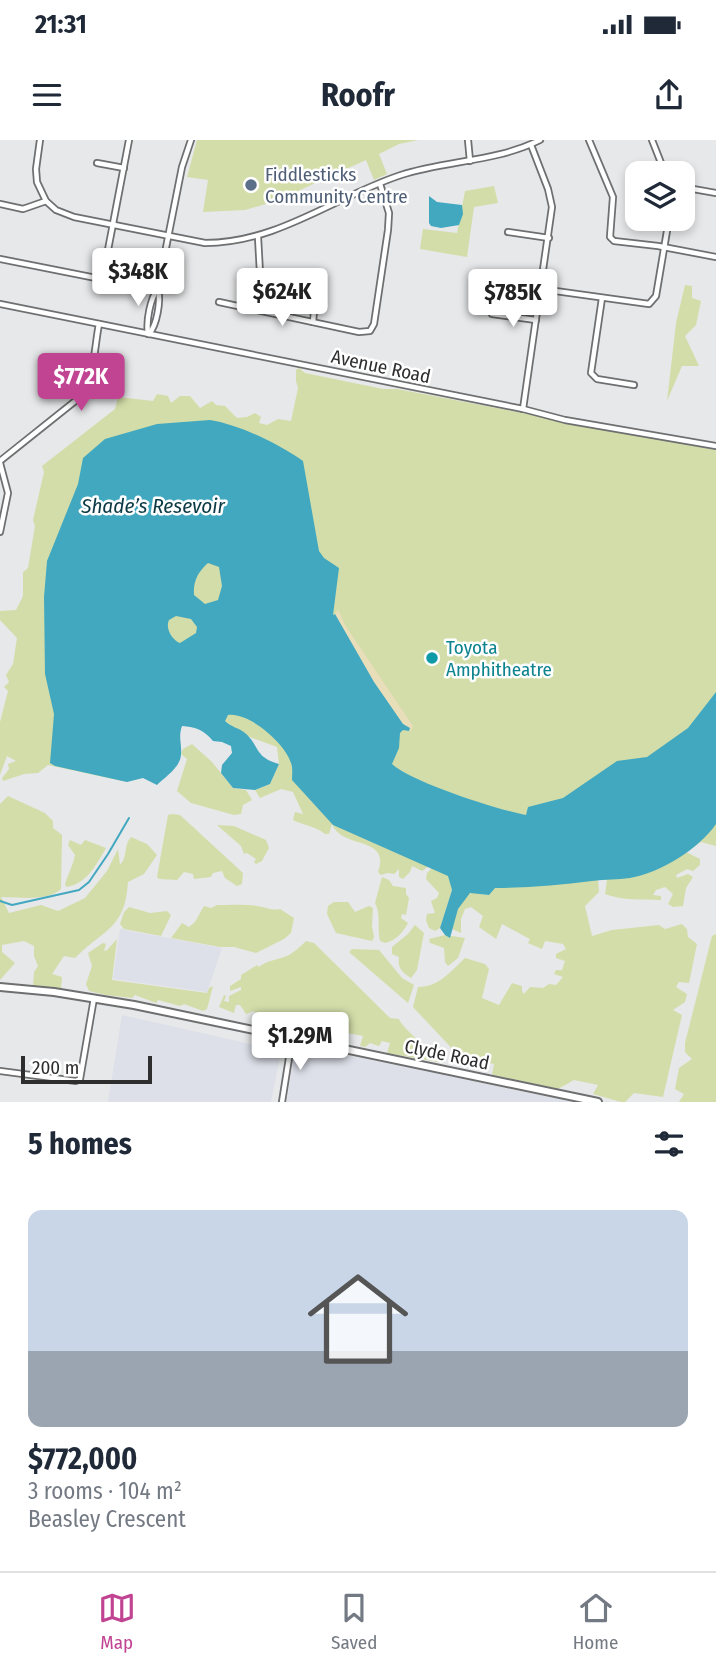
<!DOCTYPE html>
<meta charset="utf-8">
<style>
:root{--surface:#fff;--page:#f6f6f7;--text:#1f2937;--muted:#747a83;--line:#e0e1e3;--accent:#c14493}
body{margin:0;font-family:"Fira Sans Condensed",sans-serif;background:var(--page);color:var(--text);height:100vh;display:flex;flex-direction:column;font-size:26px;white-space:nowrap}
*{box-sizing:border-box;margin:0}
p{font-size:23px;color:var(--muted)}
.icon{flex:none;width:38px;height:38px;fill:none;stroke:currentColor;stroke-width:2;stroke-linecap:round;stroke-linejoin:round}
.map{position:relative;height:962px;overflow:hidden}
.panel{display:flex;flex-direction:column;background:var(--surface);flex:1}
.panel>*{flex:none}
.tools{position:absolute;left:625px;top:21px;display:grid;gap:14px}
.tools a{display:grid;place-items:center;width:70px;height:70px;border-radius:14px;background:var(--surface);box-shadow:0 4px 10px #0003;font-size:35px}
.scale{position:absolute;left:21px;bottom:18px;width:131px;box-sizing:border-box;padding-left:7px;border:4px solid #2e2e2e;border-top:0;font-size:19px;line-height:24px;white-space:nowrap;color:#2e2e2e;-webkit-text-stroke:5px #fff;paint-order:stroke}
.price{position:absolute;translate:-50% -60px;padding:0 16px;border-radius:7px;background:#fff;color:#222;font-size:23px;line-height:46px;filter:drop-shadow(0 2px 4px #0008)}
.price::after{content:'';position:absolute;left:50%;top:42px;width:21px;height:16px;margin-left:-10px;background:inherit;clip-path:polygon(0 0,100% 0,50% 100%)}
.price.current{background:var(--accent);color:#fff}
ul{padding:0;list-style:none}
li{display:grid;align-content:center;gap:14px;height:371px;padding:0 28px}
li+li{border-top:2px solid var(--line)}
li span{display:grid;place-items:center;height:217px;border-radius:14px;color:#555}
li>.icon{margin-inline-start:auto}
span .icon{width:126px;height:126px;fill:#fffc;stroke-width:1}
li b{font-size:30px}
h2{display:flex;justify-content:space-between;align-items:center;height:84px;padding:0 28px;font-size:30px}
.status{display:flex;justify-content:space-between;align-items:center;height:49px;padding:0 35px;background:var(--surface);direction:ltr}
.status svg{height:19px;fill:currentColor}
header{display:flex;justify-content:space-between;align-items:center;height:91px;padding:0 28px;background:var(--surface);font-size:32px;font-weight:700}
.dock{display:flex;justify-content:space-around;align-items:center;height:98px;border-top:2px solid var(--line);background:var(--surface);font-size:19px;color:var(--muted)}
.dock a{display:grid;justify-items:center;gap:4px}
.dock .current{color:var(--accent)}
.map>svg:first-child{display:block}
</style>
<div class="status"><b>21:31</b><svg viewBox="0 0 49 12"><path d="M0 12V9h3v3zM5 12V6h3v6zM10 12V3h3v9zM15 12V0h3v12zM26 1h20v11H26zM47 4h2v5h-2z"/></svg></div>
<header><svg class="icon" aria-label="menu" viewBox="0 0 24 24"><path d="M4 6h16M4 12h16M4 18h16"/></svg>Roofr<svg class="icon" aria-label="share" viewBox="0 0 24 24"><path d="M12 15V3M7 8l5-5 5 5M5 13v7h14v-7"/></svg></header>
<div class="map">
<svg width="716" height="962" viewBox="0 0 716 962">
<rect width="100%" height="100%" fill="#e7e8e9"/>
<g fill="#dde0e9">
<polygon points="120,789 222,808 207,852 113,839"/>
<polygon points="122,875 281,911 271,962 108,962"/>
<polygon points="303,906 573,962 287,962 294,914"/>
</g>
<g fill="#d3dda9">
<polygon points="197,0 418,0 399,4 379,14 387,34 374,40 366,20 276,61 245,70 203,72 208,40 187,37"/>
<polygon points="494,46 498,63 474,67 467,117 420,109 423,89 457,93 465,51"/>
<polygon points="685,145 692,146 692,158 701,161 696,185 685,196 699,226 682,226 667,261 676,183"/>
<path d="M299,228l6,5 78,16h14l319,61v396l-15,-4 -15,10 14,7v6l-7,6 -6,-2 -11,6 1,3 11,-4 5,3 -7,11 -3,18 -10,1 -5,-3 5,-10 -8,-7 -9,3 -3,5 8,1v4c-19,-1 -37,1 -56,-6l2,-14h-9l1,12 -14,14 7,30 20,-6 47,-5 6,4 17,-5 5,5 1,8 9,7 -8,39 -10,-1 -3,5 11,7 -2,8 -12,8 9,5 -19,82 -29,-4 -9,9h-4l-28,-8 5,-9 -24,-5 -16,9 -66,-14 2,-11 -35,-8 -46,-49 5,-20c21,0 32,-15 47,-29l20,6 4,5 -7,29 17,7 13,-22 10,3v5l2,3 6,-7 13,1 6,-4 7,1 7,-8 -9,-3 2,-4h6l3,-9 -9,-3v-4l10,-5 -3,-5 -18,-3 -3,8 -14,-6 2,-4 -28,-15 -6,15 -17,-12 4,-11 -12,-9 -6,2 -4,10v14l-9,-4c3,-10 7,-33 19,-36 4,-1 13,2 18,2l-40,-18 3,13 -12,38 -5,3 -6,-3 -3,-8 1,-6 8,-1 -4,-12 6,-3 2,-5 -13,-14 1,-6 5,-5 -3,-2 -7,5 -10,-5 -2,6 -7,7 -4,-2v-8l-5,5 -6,-1 -7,2 -3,-3c13,-37 -36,-22 -46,-48l-3,10h-4c-8,-7 -22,-9 -32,-14l2,-8 8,2 -10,-22 -12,-3 -21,9 -5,-8 15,-6 9,-20 -2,-17 -86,-32 -64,67 -79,-17 -10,8 -14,1 -21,7 -1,-3 7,-9 -1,-5 8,-3 -9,-5 -7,19v-53l8,-31 -4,-4 5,-5 -3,-7 7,-11 4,-26 -17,-18v-9l16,-1 7,-14v-24l5,-4 7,-42 -2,-6 11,-48 -2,-6 73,-57 3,-12 35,4 4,-7 11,2 3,7 9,-7h10l10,12 12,-7 4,4 9,1 12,12 10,-1 8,-4 6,4 -2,6 8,2 11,-6 13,2 7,-33 -2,-7v-11z"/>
<polygon points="192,604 212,622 233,648 246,650 252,660 243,665 241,674 234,675 191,663 177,651 187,619 181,614 183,609"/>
<path d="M8,656l37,17 8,8v7l9,7 -1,54c-14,13 -42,8 -60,8l8,16 32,-8 17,6 27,-13 22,-27 11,-22 2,16c8,-8 3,-19 11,-28l16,7 10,11 -13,19 -16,8c-3,47 -23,46 -53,76l-11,-2 -12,18 10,3 -1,12 -28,-3 1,-14 4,-6 -4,-10v-10l-10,-5 -22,4v7l13,11 -15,17v-176z"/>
<polygon points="172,674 180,675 243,733 242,744 237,746 225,738 222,731 213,733 211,737 194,739 193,734 184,732 177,740 159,739 157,737 168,675"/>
<polygon points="217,685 234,686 266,700 269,708 262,721 256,724 254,722 256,719 247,713 244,714 241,706"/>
<path d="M70,700l11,5 4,-5 21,8c-10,17 -19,36 -40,39l-1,-3c3,-10 8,-18 10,-29l-7,-10z"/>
<path d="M382,737l7,3 4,6 13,2v6l3,4 -3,17 -4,-1 -1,4 7,5c-6,11 -12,17 -23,20l-5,-2c-3,-13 1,-27 -5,-38z"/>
<polygon points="334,762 348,762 355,772 369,766 373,768 372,787 374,797 372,801 336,793 327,774 328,766"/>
<path d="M217,765c12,0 29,-1 40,1 9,1 14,5 23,3l14,9 -3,15 -7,6 -28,14 -22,-6h-14l-49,-9 11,-15 7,4 6,-5 9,-16 7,2z"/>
<polygon points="129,767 150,773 167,771 171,775 161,796 124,789 120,784 124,772"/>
<path d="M415,785l9,8 -7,37 -6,8c-8,-5 -14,-10 -12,-21l-7,-3v-7l16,-13z"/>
<polygon points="716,794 716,962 679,962 684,954 675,949 679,928 692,919 685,912 685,903 712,796"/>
<polygon points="445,795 465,798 458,818 448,826 445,822 444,808 430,803 429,799"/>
<polygon points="117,799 112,840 207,853 209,848 213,846 207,869 203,871 184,864 180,866 158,860 156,863 135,855 132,858 106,855 89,851 86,844 92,826 88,813 103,803 106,804 104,811 107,810"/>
<path d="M306,801l8,2 76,75 9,1c4,11 34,33 45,44l-57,-10 3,-10 -8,-2 -3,5 -9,-3 -5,4 -5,-1 3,-10 -21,-4 -3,5 -6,-1 -1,2 -4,-1 1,-8 -7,-1 -6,3 -9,-2 -5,3 -7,-2 -4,-7 -33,-7 -4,-5 -8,3 -6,-9h-4l-2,8 -15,-6 5,-12 2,1 -2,5 5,1v-6l12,-6v-3l-11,4v-5l11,-7v-4l16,-10 2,2c8,-7 18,-7 28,-11 8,-4 13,-9 19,-15z"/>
<polygon points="352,809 379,810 402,838 414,845 408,863 349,812"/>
</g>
<polygon fill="#e8deb9" points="338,469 345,485 413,586 411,591 398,589 333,478"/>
<g fill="#41a8c0" fill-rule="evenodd">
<polygon points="429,56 437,62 462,65 463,74 459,85 441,88 431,86 429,83"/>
<path d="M210,280c31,5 68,24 93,41l16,90 5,7 15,10 -6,47 2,-1 39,68 29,42 7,4 -1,3 -6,-1 -3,3 -1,15 -7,16c19,18 106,46 134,51l2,-8 35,-9 54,-37 30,-4 41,-29 28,-36v132c-17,25 -56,49 -86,54 -12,2 -25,1 -38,3 -33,4 -64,7 -97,7l-6,7 -19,-2 -12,16 -8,29 -5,-3 -5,-7 12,-38 -4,-14 -115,-51 -41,-45c0,-5 1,-12 -1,-17 -6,-20 -42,-51 -63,-48l-3,6c6,6 14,7 20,12 15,13 9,24 34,31l-9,20 -15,6 -22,-2 -12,-15 1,-8 10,-12 -1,-7 -9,-4 -9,-1c-9,-11 -17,-14 -31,-15 -4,11 0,18 -1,28 0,13 -16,23 -24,31l-14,-7 -16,4 -72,-16 -5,-3 4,-49 -9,-40 -1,-77 3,-36 31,-77 5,-26 22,-19 52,-15zM208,423l11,4 3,19 -4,14 -13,4 -11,-9c-1,-14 4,-23 14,-32zM176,476l15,3 6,8 -1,6 -16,10c-8,-3 -15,-15 -11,-23z"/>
</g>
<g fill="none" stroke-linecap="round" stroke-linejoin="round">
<polyline stroke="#41a8c0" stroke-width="2" points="0,761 12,765 79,750 89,742 108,714 129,678"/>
<defs>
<g id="minor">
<path d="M40,0l-4,29 1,13 9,19 10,9 18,7 131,26c73,0 129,-46 196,-68 46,-15 95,-13 139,-35"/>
<polyline points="468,0 470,21"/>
<polyline points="589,0 613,57 610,97 614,101 658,106 716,117"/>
<polyline points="652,0 665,33"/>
<polyline points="97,23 124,28"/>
<polyline points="682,47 716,53"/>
<polyline points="0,64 23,69 46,61"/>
<polyline points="508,92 549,98"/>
<polyline points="0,119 101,139 103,136 129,0"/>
<polyline points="541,149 649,164 656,156 669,79"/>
<polyline points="602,158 591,233 597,239 634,245"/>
<polyline points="219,162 359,192 370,191 374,184 388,90 389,73 380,44"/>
<polyline points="0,164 523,269 565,280 716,306"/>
<polyline points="255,170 260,133 258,97"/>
<polyline points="492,174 536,180"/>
<polyline points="313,182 317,139"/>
<path d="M148,194c-2,-13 2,-35 10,-46l24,-121 9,-27"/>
<path d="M149,194c8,-9 12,-33 9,-45"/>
<polyline points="523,269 552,67 548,49 531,5"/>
<path d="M0,321l79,-63c16,-20 15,-49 20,-74"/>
<polyline points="0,323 8,353 0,392"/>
<polyline points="0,931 76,941 80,939 94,858"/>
<polyline points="282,962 292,899"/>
</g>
<polyline id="major" points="0,847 54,852 134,865 598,962"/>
</defs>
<use href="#minor" stroke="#6e6f70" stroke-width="8"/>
<use href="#major" stroke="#6e6f70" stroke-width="10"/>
<use href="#minor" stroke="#fff" stroke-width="4.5"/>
<use href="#major" stroke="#fff" stroke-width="6"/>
</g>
<circle fill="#5c6f8a" stroke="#fff" stroke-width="2.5" cx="251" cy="45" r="7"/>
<circle fill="#0f9aa8" stroke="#fff" stroke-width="2.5" cx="432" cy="518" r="7"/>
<g text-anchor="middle" stroke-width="5" stroke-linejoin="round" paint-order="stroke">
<g font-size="19" fill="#4e5e75" stroke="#fff" text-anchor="start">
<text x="265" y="41">Fiddlesticks<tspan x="265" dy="22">Community Centre</tspan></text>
</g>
<g font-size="19" fill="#2e2e2e" stroke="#fff">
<text transform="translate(381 226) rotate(12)" y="7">Avenue Road</text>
<text transform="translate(447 914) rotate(12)" y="7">Clyde Road</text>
</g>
<g font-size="19" fill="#0d838f" stroke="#fff" text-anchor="start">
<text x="446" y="514">Toyota<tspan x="446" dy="22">Amphitheatre</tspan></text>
</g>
<g font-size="21" font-style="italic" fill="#0b3a45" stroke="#fff">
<text x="153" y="373">Shade’s Resevoir</text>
</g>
</g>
</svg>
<div class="tools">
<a><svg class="icon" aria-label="layers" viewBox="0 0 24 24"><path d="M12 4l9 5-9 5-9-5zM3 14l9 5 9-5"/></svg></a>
</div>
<div class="scale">200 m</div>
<b class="price" style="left:138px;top:168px">$348K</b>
<b class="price" style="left:282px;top:188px">$624K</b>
<b class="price" style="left:513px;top:189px">$785K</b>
<b class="price current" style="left:81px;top:273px">$772K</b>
<b class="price" style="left:300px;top:932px">$1.29M</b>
</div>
<section class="panel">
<h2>5 homes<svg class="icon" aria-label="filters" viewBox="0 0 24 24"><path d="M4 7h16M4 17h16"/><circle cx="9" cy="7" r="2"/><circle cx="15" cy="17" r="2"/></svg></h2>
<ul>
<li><span style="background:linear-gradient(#c9d6e8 65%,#9aa5b1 0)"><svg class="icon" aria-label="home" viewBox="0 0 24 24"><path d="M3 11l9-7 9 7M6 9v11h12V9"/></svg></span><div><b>$772,000</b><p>3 rooms · 104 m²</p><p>Beasley Crescent</p></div></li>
</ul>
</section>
<nav class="dock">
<a class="current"><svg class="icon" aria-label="map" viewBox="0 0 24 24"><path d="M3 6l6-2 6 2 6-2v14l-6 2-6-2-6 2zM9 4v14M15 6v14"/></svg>Map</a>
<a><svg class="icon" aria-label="saved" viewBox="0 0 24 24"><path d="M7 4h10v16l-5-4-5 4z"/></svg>Saved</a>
<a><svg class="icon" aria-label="home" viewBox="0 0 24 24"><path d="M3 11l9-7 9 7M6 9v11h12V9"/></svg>Home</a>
</nav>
